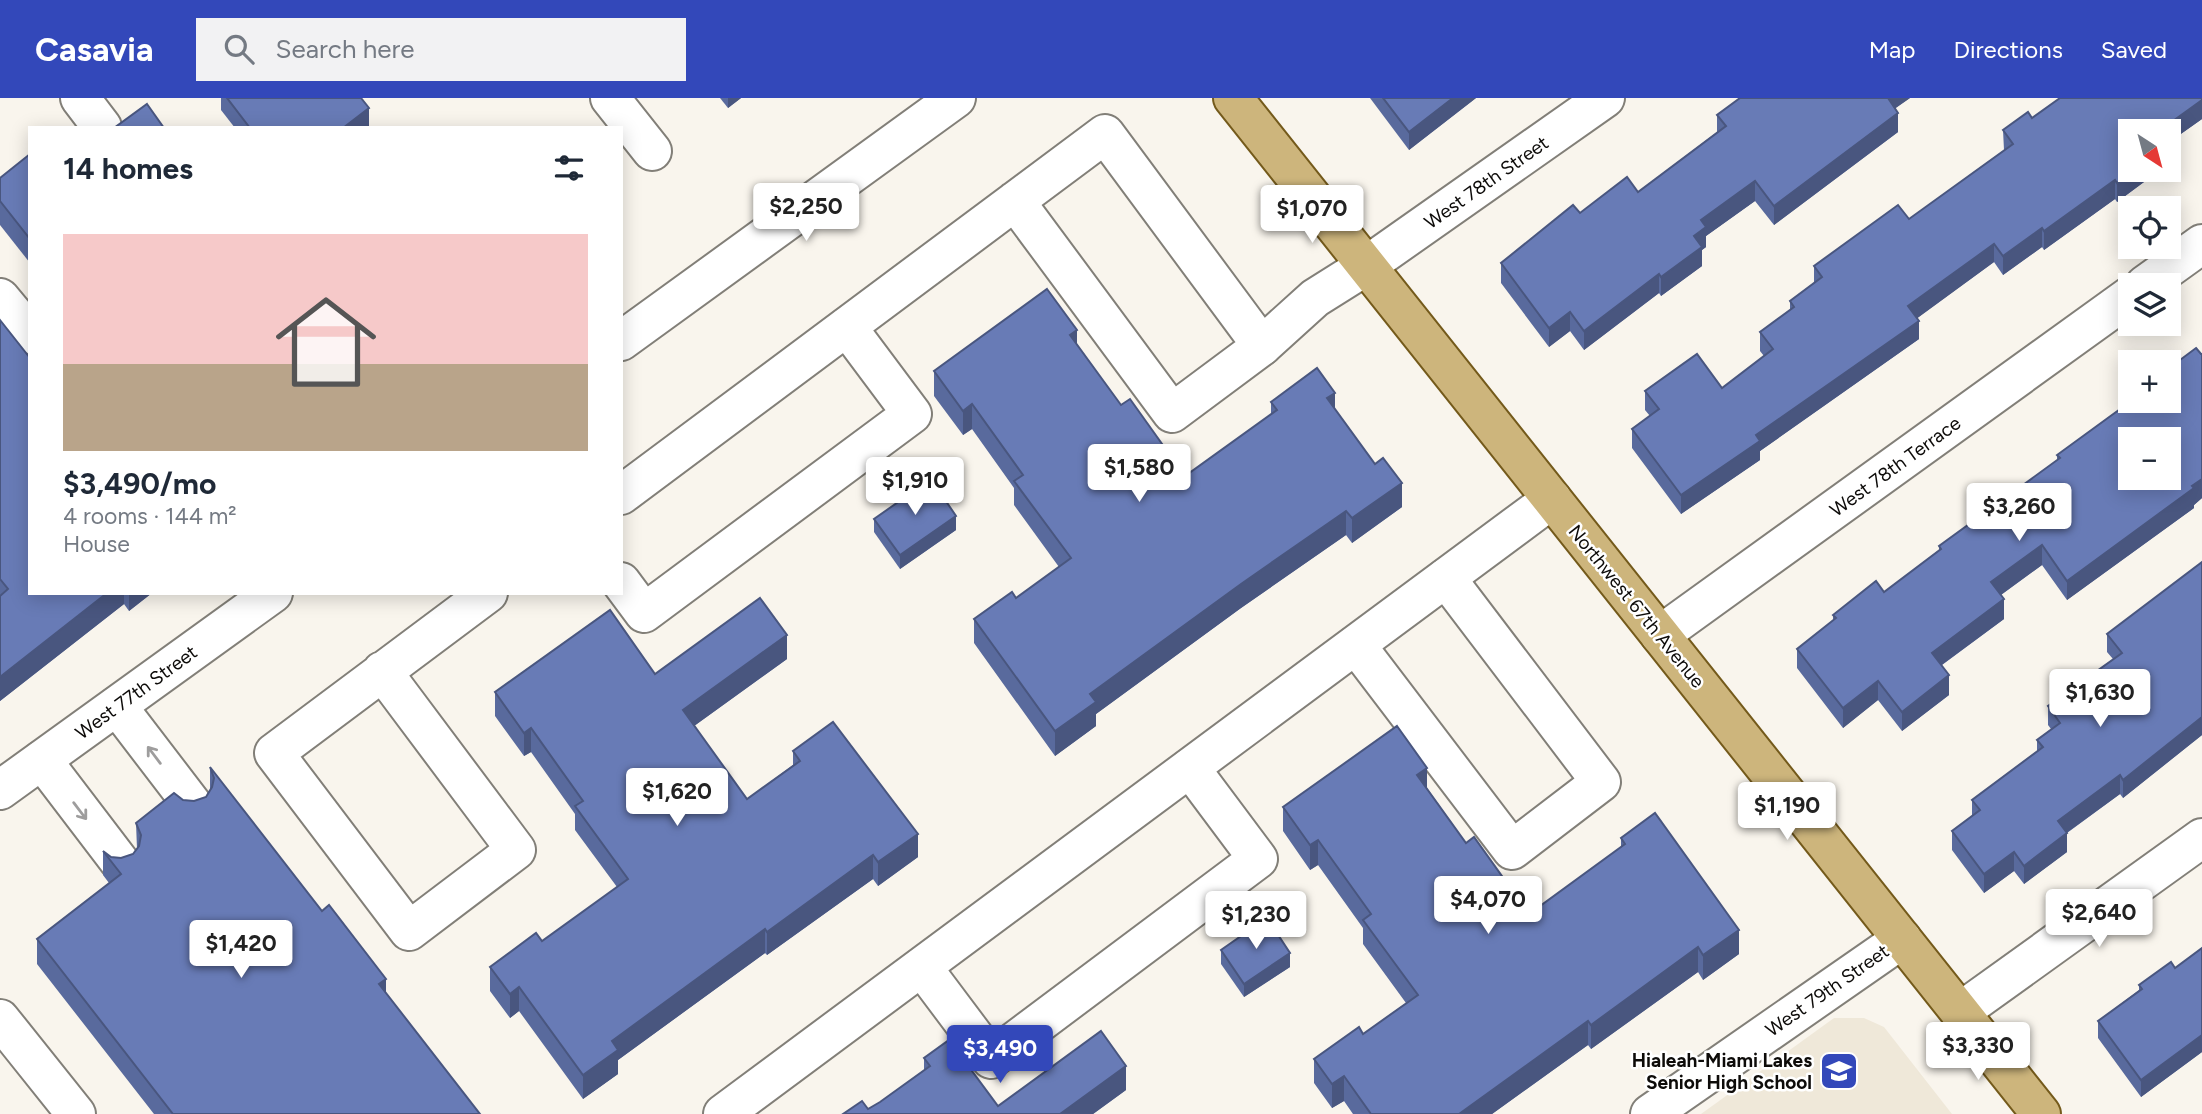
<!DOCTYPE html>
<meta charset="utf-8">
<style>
:root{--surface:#fff;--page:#f2f2f3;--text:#1f2937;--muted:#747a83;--accent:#3348ba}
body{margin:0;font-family:Figtree,sans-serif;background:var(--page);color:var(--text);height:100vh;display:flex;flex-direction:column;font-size:26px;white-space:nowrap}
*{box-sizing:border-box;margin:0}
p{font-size:23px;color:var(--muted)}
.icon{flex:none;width:38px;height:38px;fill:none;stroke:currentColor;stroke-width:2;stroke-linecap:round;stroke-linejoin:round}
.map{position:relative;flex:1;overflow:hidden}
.panel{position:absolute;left:28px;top:28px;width:595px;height:469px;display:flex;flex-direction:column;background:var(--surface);border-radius:0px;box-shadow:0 4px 18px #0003}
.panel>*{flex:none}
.needle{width:46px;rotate:144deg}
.tools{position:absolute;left:2118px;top:21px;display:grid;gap:14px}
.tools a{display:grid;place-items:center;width:63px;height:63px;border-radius:0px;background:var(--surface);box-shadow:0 4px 18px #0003;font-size:35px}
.price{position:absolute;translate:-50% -60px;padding:0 16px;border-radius:7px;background:#fff;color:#222;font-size:23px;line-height:46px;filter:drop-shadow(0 2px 4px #0008)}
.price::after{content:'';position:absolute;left:50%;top:42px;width:21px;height:16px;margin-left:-10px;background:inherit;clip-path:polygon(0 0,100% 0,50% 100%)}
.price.selected{background:var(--accent);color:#fff}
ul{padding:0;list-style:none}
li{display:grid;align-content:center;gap:14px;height:371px;padding:0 35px}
li span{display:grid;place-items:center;height:217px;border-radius:0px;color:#555}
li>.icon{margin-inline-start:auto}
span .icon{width:126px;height:126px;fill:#fffc;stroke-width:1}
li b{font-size:30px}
h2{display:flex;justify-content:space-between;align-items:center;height:84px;padding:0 35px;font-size:30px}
header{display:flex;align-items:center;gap:42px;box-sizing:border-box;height:98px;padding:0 35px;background:var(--accent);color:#fff}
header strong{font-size:33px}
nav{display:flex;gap:38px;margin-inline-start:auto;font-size:24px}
.search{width:490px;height:63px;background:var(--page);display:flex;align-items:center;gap:18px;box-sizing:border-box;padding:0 24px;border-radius:0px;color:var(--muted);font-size:26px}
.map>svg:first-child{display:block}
</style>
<header>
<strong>Casavia</strong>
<div class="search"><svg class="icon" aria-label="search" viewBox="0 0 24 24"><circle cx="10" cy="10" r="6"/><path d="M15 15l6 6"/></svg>Search here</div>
<nav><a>Map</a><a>Directions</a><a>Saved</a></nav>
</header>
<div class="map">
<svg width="2202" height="1016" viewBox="0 0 2202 1016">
<rect width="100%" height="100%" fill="#f9f5ed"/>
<polygon fill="#efe8d9" points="1834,920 1864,920 1884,929 1952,1016 1701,1016"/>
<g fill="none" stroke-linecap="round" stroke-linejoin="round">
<defs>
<g id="minor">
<polyline points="80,0 102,29"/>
<polyline points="610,0 652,53"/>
<polyline points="2145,187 2202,146"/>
<polyline points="0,200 30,236"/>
<polyline points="621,243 956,0"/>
<polyline points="1262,248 1315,200 1366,168 1605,0"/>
<path d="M621,397c162,-120 323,-241 484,-361l157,212 -90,67 -157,-212"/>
<polyline points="621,484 644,515 912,316 847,229"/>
<polyline points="1660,537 2130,198"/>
<polyline points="1356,547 1512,752 1601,684 1446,480"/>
<polyline points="382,573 516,752 409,833 274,655 488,495"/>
<polyline points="117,608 192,706"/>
<polyline points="42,662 119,763"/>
<polyline points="0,692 273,495"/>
<polyline points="922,869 991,961 1258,761 1190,670"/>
<polyline points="1960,914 2202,740"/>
<polyline points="0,921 76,1016"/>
<polyline points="723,1016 1552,401"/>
<polyline points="1650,1016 1902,841"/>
</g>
<polyline id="major" points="1233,0 2041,1016"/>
</defs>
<use href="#minor" stroke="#827f78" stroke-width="42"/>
<use href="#major" stroke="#745a1b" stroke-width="42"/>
<use href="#minor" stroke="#fff" stroke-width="38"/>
<use href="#major" stroke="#cdb57c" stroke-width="38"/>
</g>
<g fill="#596a9d">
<polygon points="221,0 361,0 369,29 235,30 221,12"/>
<polygon points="720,0 741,0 728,10"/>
<polygon points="1370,0 1476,0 1409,52"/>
<polygon points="1910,0 1895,10 1898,34 1774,127 1755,103 1706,138 1706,149 1702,152 1702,168 1661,198 1659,195 1584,252 1570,233 1549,249 1501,185 1501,165 1580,115 1638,94 1717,34 1717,17"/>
<polygon points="2202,0 2202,21 2168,45 2168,33 2130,33 2144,72 2144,84 2117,104 2115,101 2044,152 2042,149 2003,177 1994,164 1917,220 1919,241 1760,353 1760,362 1681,416 1632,350 1632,331 1650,318 1645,312 1645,293 1722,290 1764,258 1760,253 1760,234 1790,213 1790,203 1814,185 1814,168 1909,121 2004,52 2003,32 2032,20"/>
<polygon points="30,56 30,165 0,127 0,80"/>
<polygon points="0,222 30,495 152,495 129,513 124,506 0,603"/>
<polygon points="1077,247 1121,307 1185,378 1271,316 1271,304 1335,311 1402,409 1352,445 1346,437 1241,510 1096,616 1096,628 1055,658 974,545 974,521 1016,500 1059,469 1014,407 1014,390 972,331 963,337 934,298 934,273"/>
<polygon points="2202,256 2202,400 2194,407 2194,410 2067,502 2042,467 2001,497 2004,521 1942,567 1949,597 1902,633 1878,602 1843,630 1797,570 1797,551 1833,523 1833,517 1884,494 1939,452 1939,448 2057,362 2057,357 2125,307 2125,303"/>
<polygon points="874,421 956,432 900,471 874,434"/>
<polygon points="2202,464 2202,637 2123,700 2120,696 2067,735 2067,754 2024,786 2014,773 1984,795 1952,752 1952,733 1972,718 1972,702 2037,653 2037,642 2051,631 2048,627 2048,608 2113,561 2107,554 2107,536"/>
<polygon points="787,561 694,628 747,701 793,667 793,653 918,759 878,788 873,781 767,857 765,855 618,962 618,976 583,1001 519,913 510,920 490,893 490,869 542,843 617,789 575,732 575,716 531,654 524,658 495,618 495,594"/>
<polygon points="210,669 386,895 480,1016 154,1016 37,866 37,841 109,785 103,777 103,753 111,759 121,760 133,756 137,751 136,725 183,702 194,703 206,699 210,693"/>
<polygon points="1427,690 1466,745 1529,816 1621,749 1621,740 1739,856 1703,882 1698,874 1591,951 1588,947 1492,1016 1353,1016 1344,1003 1332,1010 1314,985 1314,961 1363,936 1406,905 1363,846 1363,830 1318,767 1310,772 1283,733 1283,709"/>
<polygon points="2202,850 2202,954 2141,999 2098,940 2098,923 2139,892 2139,887 2175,870"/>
<polygon points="1221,852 1290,869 1244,899 1221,866"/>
<polygon points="924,960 998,1008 1126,992 1093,1016 843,1016 868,1011 880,1004 924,972"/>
</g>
<g fill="#49567f">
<polygon points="728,0 741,0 728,10"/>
<polygon points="1453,0 1476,0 1409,52 1409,34"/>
<polygon points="1886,0 1910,0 1886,17"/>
<polygon points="2202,2 2202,21 2168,45 2168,33 2159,33"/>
<polygon points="369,10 369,29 343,30"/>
<polygon points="1898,15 1898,34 1774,127 1774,108"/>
<polygon points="2135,72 2144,72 2144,84 2117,104 2117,85"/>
<polygon points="2115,82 2115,101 2044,152 2044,133"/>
<polygon points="1755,83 1755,103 1706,138 1706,149 1702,152 1702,168 1661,198 1661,179 1694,138 1701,122"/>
<polygon points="2042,130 2042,149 2003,177 2003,158"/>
<polygon points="1994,146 1994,164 1908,227 1908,208"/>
<polygon points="1659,176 1659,195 1584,252 1584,233"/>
<polygon points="1570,214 1570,233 1549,249 1549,230"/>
<polygon points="1919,223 1919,241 1760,353 1760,362 1681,416 1681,397 1756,337"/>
<polygon points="1077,232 1077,256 1070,237"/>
<polygon points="1335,295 1335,319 1327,300"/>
<polygon points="972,306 972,331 963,337 963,313"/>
<polygon points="2202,381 2202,400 2194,407 2194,410 2067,502 2067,483"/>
<polygon points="1402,385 1402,409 1352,445 1352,420"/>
<polygon points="1346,413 1346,437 1241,510 1096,616 1096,628 1055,658 1055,633 1090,596 1241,486"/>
<polygon points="956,418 956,432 900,471 900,457"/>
<polygon points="2042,447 2042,467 1991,504 1991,484"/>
<polygon points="107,495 124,495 124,506 0,603 0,579"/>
<polygon points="129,495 152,495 129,513"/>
<polygon points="2004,501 2004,521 1932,574 1932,555"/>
<polygon points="787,537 787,561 683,636 683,612"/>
<polygon points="1949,577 1949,597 1902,633 1902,614"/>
<polygon points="1878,583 1878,602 1843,630 1843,610"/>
<polygon points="2202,619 2202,637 2123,700 2123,682"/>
<polygon points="531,630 531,654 524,658 524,635"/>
<polygon points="1427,670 1427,694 1417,677"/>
<polygon points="2120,677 2120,696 2058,741 2058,723"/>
<polygon points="2067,735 2067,754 2024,786 2024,768"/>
<polygon points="918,736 918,759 878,788 878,764"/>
<polygon points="1318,742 1318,767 1310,772 1310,747"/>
<polygon points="2014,754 2014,773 1984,795 1984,776"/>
<polygon points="873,757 873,781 767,857 767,834"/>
<polygon points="765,831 765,855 618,962 618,976 583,1001 583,977 612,943"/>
<polygon points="1739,832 1739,856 1703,882 1703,857"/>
<polygon points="1698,849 1698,874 1591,951 1591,927"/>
<polygon points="1290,855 1290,869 1244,899 1244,886"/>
<polygon points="386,881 386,905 379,886"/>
<polygon points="519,889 519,913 510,920 510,896"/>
<polygon points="1588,923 1588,947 1492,1016 1459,1016"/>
<polygon points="2202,937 2202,954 2141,999 2141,982"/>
<polygon points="1126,968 1126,992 1093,1016 1060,1016"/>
<polygon points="1344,978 1344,1003 1332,1010 1332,986"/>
</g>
<g fill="#687bb6" stroke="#49567f" stroke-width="2" fill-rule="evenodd">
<polygon points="227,0 361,0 369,10 343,30 250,30"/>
<polygon points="1383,0 1453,0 1409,34"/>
<polygon points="1740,0 1888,0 1898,15 1774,108 1755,83 1701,122 1706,129 1694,138 1702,149 1661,179 1659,176 1584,233 1570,214 1549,230 1501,165 1573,107 1580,115 1627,79 1638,94 1726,28 1717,17"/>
<polygon points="2060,0 2202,0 2202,2 2159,33 2130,33 2130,72 2135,72 2117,85 2115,82 2044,133 2042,130 2003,158 1994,146 1908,208 1919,223 1756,337 1760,343 1681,397 1632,331 1659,311 1645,293 1697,256 1722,290 1773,251 1760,234 1794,209 1790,203 1822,179 1814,168 1898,107 1909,121 2013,46 2003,32 2028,14 2032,20"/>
<polygon points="147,6 164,30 114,30"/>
<polygon points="30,56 30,141 0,103 0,80"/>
<polygon points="1047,191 1077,232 1070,237 1121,307 1130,301 1185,378 1277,312 1271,304 1317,270 1335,295 1327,300 1375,366 1383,360 1402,385 1352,420 1346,413 1241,486 1090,596 1096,604 1055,633 974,521 1012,494 1016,500 1071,460 1014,383 1023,377 972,306 963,313 934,273"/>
<polygon points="0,222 30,260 30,495 107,495 0,579 0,498 8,491 0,481"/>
<path d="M2196,250l5,6h1v125l-10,7 2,2 -127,93 -25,-36 -51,37 13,17 -72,54 17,22 -47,37 -24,-31 -35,27 -46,-59 39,-31 -3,-3 43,-34 8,11 57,-43 -2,-3 121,-88 -3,-3 70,-51 -2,-3 5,-3v3h38v-32zM2130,341h38v39h-38z"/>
<polygon points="931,381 956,418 900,457 874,421"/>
<polygon points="2202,464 2202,619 2123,682 2120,677 2058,723 2067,735 2024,768 2014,754 1984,776 1952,733 1980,712 1972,702 2043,649 2037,642 2060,625 2048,608 2122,555 2107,536"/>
<polygon points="760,500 787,537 683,612 747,701 800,663 793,653 833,624 918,736 878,764 873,757 767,834 765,831 612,943 618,952 583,977 519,889 510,896 490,869 536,835 542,843 628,781 575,708 583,703 531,630 524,635 495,594 610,512 655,576"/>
<polygon points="1397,628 1427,670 1417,677 1466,745 1474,739 1529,816 1625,746 1621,740 1655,715 1739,832 1703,857 1698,849 1591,927 1588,923 1459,1016 1371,1016 1344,978 1332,986 1314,961 1359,929 1363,936 1418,897 1363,822 1371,816 1318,742 1310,747 1283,709"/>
<polygon points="210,669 322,813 329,807 386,881 379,886 480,1016 173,1016 37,841 121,776 103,753 111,759 121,760 133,756 139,748 141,737 136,725 174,695 183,702 194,703 206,699 212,689 214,680"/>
<polygon points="1267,820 1290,855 1244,886 1221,852"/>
<polygon points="2202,850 2202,937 2141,982 2098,923 2142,891 2139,887 2171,864 2175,870"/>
<polygon points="1101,933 1126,968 1060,1016 843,1016 862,1003 868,1011 880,1004 930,968 924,960 949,942 998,1008"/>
</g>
<defs><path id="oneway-shaft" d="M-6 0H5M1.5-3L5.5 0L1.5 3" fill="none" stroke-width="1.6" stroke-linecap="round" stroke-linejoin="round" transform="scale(1.75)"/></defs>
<g stroke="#9e9d9d">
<use href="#oneway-shaft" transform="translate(154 657) rotate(-127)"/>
<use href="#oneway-shaft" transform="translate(80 713) rotate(53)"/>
</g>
<defs>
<symbol id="school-square" viewBox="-11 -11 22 22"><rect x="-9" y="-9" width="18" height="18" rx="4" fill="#3348ba" stroke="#fff"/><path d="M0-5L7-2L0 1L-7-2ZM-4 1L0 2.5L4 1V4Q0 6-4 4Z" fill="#fff"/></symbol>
</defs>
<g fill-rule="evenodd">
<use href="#school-square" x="1817" y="951" width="44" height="44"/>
</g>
<g text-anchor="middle" stroke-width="5" stroke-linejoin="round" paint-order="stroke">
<g font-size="19" fill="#0d0b09" stroke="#fff">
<text transform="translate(1486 84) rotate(-35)" y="7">West 78th Street</text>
<text transform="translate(1895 368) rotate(-36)" y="7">West 78th Terrace</text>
<text transform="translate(1637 508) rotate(51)" y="7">Northwest 67th Avenue</text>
<text transform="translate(136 594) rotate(-36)" y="7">West 77th Street</text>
<text transform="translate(1827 892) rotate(-35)" y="7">West 79th Street</text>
</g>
<g font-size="19" font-weight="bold" fill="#0d0b09" stroke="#fff" text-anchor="end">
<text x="1812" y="969">Hialeah-Miami Lakes<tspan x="1812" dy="22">Senior High School</tspan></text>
</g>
</g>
</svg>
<div class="tools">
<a><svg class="needle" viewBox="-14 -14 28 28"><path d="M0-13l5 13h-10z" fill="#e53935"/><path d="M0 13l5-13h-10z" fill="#747a83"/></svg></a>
<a><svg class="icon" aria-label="locate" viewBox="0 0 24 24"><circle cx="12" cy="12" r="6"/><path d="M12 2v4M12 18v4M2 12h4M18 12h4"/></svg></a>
<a><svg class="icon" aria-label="layers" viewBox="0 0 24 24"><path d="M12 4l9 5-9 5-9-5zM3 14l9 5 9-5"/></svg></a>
<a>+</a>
<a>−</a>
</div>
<b class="price" style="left:806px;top:145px">$2,250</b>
<b class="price" style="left:1312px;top:147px">$1,070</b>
<b class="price" style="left:1139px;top:406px">$1,580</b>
<b class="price" style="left:915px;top:419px">$1,910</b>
<b class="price" style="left:2019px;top:445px">$3,260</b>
<b class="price" style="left:2100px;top:631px">$1,630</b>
<b class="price" style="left:677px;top:730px">$1,620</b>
<b class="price" style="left:1787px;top:744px">$1,190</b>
<b class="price" style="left:1488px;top:838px">$4,070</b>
<b class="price" style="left:2099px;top:851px">$2,640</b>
<b class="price" style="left:1256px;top:853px">$1,230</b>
<b class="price" style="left:241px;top:882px">$1,420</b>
<b class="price" style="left:1978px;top:984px">$3,330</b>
<b class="price selected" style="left:1000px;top:987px">$3,490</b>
<section class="panel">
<h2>14 homes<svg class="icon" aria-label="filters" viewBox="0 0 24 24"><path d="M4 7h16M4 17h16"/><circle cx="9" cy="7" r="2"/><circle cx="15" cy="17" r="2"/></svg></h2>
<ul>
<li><span style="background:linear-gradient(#f6c9c9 60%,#b9a48a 0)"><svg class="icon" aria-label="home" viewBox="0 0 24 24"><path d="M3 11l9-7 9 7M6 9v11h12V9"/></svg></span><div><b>$3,490/mo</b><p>4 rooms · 144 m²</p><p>House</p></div></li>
</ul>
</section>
</div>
